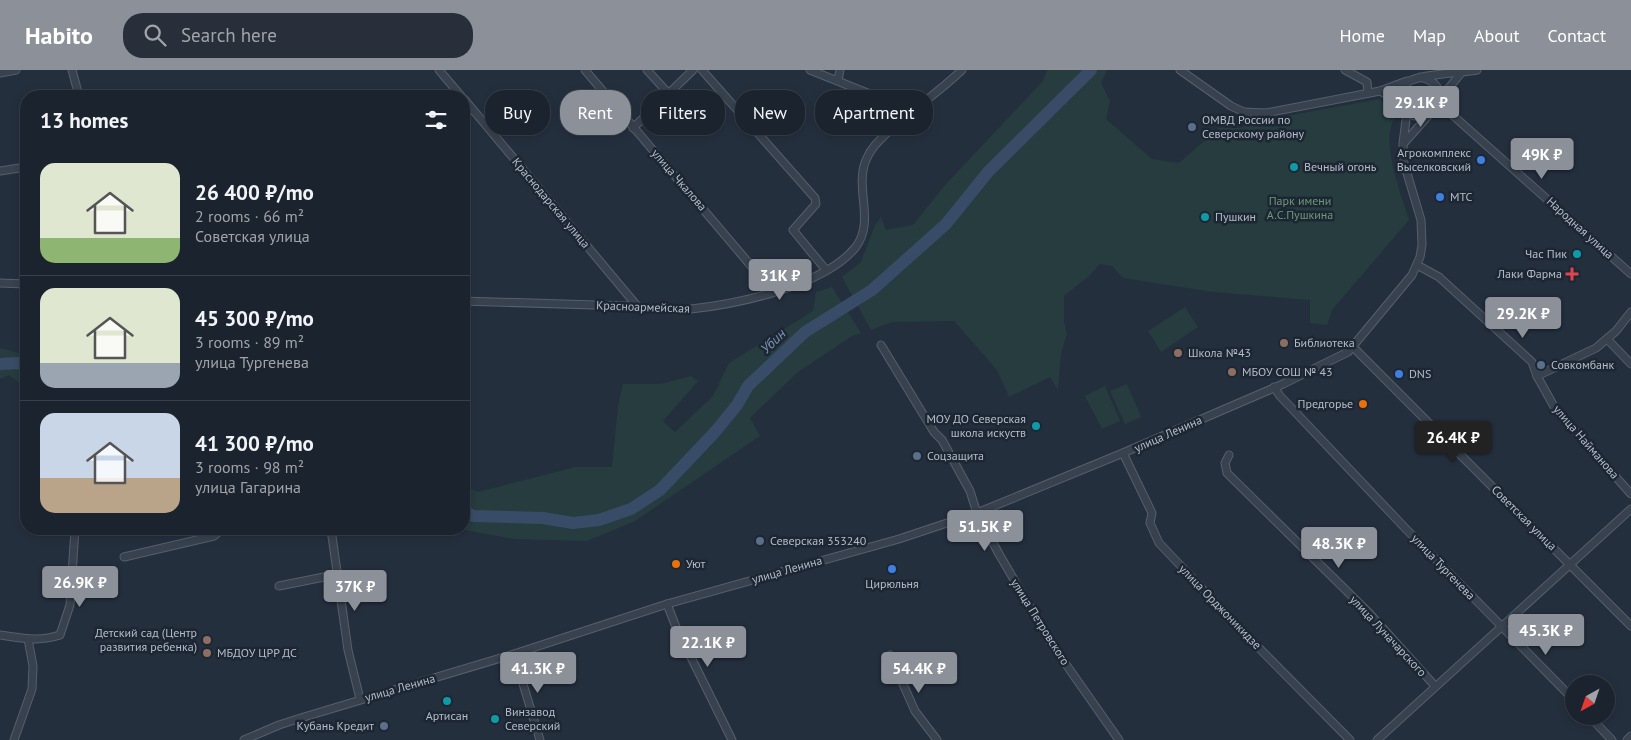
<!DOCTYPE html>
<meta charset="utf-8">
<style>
:root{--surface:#1b232e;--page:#282f3a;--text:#f1f3f6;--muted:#a0a4aa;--line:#39404a;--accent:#8c9099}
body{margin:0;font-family:"PT Sans",sans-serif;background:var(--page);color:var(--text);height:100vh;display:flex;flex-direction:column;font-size:19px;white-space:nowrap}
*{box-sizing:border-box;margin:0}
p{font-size:16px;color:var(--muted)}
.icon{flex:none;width:28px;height:28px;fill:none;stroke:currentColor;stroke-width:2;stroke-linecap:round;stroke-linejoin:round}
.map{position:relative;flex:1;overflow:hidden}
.sheet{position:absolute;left:20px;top:20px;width:450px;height:445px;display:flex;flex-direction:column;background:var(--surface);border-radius:20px;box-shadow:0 2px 8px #0003,0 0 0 1px var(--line)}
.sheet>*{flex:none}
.hud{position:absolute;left:485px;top:20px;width:475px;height:45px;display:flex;gap:10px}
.needle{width:32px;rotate:220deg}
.buttons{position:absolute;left:1565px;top:605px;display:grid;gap:10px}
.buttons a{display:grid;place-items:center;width:50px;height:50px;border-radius:50%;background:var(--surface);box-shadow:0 2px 8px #0003,0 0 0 1px var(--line);font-size:25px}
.price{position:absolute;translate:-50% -42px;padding:0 11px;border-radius:5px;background:var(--accent);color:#fff;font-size:16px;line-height:32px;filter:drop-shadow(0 1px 2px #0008)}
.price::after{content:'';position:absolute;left:50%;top:30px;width:15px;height:11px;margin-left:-8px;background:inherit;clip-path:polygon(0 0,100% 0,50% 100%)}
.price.active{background:#222;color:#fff}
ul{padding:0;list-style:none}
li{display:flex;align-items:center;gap:15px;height:125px;padding:0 20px}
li+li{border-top:1px solid var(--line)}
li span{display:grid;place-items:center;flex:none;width:140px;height:100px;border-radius:15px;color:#555}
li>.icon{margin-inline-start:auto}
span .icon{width:60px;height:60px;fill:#fffc;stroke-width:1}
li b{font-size:21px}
h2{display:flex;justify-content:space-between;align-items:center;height:60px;padding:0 20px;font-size:21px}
.chip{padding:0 18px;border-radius:20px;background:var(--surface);box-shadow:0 2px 8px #0003,0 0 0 1px var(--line);font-size:18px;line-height:45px}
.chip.active{background:var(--accent);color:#fff}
header{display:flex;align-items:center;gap:30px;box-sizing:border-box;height:70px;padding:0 25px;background:var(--accent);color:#fff}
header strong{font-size:24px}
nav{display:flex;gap:28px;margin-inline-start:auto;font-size:18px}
.search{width:350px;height:45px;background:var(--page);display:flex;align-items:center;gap:12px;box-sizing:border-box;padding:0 18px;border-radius:20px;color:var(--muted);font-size:19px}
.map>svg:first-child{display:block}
</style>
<header>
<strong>Habito</strong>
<div class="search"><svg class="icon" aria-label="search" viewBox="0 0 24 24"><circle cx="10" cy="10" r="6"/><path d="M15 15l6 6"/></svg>Search here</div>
<nav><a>Home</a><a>Map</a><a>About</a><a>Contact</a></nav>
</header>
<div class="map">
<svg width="1631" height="670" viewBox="0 0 1631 670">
<rect width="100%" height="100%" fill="#242f3e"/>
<g fill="#263c3f">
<path d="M1047,0h60l-6,13 9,18 -4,18 46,40 27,4 40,-35h21l19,-7 121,-22 15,19c-16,20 7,79 14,102l-77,90 -5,15 -17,-2v-23l-97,-8 -90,-14 -11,-12 -12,-2 -10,11 -26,21v25l3,13 -6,20 -3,36 -8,-13 -41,20 -12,-27 -43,-49 -62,1 -21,8 -29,-53 19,-15 14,-37 6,-8 5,13 27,-5 33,-41 97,-103z"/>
<polygon points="832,217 861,263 852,266 798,302 750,348 760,366 635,451 587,471 514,469 459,459 464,459 464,415 478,422 576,397 612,397 618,336 623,314 660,314 691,306 698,311 663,351 675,362 713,326 729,293 813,241 816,222"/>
<polygon points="1185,237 1198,257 1161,282 1148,261"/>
<polygon points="0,278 26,285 26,318 9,305 0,309"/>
<polygon points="1127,314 1141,347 1125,354 1110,321"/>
<polygon points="1105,316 1120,351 1102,359 1085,326"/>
</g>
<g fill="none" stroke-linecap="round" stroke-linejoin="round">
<g stroke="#394c67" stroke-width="12">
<polyline points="0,294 20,293 26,295"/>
<polyline points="464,442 474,446 543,448 573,453 599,450 631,439 660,420 715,362 737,335 748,316 805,262 872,220 946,154 988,102 1091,0"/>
</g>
<defs>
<g id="minor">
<polyline points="72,0 79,26"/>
<polyline points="439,0 461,26"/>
<polyline points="585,0 758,204 770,223"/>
<polyline points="647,0 668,23"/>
<polyline points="702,0 815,128 816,134 793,160 826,200"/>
<polyline points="810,0 880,28 910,43"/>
<polyline points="1180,0 1231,36 1244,42 1266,43 1380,21 1407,11"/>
<polyline points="1345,0 1367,12 1368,23"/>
<polyline points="0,3 16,0"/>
<path d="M1420,7c45,11 2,62 -18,28 -4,-7 -1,-15 4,-21 6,-10 57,-11 71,-14"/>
<polyline points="838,10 840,0"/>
<polyline points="1380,21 1400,32"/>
<polyline points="464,29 638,237"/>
<polyline points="1440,29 1461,3"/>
<polyline points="1439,33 1631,204"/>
<polyline points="633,58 693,0"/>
<polyline points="1404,73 1428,46"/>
<polyline points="0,101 26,97"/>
<polyline points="1417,195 1439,207 1532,292 1537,306 1556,340 1631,424"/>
<polyline points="0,213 26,214"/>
<path d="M464,231c54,2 108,3 163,5 20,1 43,6 64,3 47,-5 132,-23 164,-61 21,-26 -1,-60 11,-88 5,-13 16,-22 26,-32 23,-20 48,-37 70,-58"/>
<polyline points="1608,270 1631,294"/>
<polyline points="881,275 934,362 942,370 970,421 977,443 999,484 1051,573 1119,670"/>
<polyline points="1353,277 1631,556"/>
<polyline points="1537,306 1596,278 1616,261 1631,242"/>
<polyline points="1274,317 1280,326 1405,458 1574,630"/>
<polyline points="1123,383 1152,443 1150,453 1159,473 1254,573 1350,670"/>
<polyline points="1229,385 1225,393 1227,403 1370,544 1435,616"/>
<polyline points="331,459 348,580 360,629"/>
<polyline points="124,487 214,466 222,459"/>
<polyline points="279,516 339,504"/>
<polyline points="667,534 676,557 732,670"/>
<path d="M0,565c22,3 39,7 60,0l10,-30 5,-76"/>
<polyline points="514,584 540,670"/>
<polyline points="890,585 915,641 937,670"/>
<polyline points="1589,646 1612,670"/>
<polyline points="14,670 32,619 33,596 28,569"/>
<polyline points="244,670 279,655 304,647 514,584 667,534 899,469 977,443 1123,383 1283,314 1348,282 1412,205 1420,187 1422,175 1421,150 1404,93 1403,73 1407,42"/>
<polyline points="1377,670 1631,439"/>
<polyline points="1627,670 1631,666"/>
</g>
</defs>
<use href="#minor" stroke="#565f6c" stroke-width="9"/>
<use href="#minor" stroke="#38414e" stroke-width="7"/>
</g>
<g fill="#5c6f8a" stroke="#1d2633" stroke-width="2">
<circle cx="1192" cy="57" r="5"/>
<circle cx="1541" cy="295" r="5"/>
<circle cx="917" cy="386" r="5"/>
<circle cx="760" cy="471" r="5"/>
<circle cx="384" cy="656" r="5"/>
</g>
<g fill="#3f7fe0" stroke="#1d2633" stroke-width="2">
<circle cx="1481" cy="90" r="5"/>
<circle cx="1440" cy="127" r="5"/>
<circle cx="1399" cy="304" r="5"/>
<circle cx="892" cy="499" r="5"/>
</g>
<g fill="#0f9aa8" stroke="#1d2633" stroke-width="2">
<circle cx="1294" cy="97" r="5"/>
<circle cx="1205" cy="147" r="5"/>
<circle cx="1577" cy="184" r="5"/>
<circle cx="1036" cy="356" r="5"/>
<circle cx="447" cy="631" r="5"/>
<circle cx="495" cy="649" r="5"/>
</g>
<path fill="#e0444e" stroke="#1d2633" stroke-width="2" d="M1569.5 196.5h5v5h5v5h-5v5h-5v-5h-5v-5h5z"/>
<g fill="#8d6e63" stroke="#1d2633" stroke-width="2">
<circle cx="1284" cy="273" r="5"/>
<circle cx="1178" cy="283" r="5"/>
<circle cx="1232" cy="302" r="5"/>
<circle cx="207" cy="570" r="5"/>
<circle cx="207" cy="583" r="5"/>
</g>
<g fill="#e8710a" stroke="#1d2633" stroke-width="2">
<circle cx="1363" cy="334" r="5"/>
<circle cx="676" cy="494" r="5"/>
</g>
<g text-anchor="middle" stroke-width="5" stroke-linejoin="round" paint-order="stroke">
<g font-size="12" fill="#b4bcc9" stroke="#1d2633" text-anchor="start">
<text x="1202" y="54">ОМВД России по<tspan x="1202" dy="14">Северскому району</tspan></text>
<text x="1471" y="87" text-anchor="end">Агрокомплекс<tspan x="1471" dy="14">Выселковский</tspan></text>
<text x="1304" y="101">Вечный огонь</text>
<text x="1450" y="131">МТС</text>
<text x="1215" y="151">Пушкин</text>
<text x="1567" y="188" text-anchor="end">Час Пик</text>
<text x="1562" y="208" text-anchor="end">Лаки Фарма</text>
<text x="1294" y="277">Библиотека</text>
<text x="1188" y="287">Школа №43</text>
<text x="1551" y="299">Совкомбанк</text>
<text x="1242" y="306">МБОУ СОШ № 43</text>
<text x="1409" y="308">DNS</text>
<text x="1353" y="338" text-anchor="end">Предгорье</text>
<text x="1026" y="353" text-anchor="end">МОУ ДО Северская<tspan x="1026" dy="14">школа искуств</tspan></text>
<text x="927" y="390">Соцзащита</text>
<text x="770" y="475">Северская 353240</text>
<text x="686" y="498">Уют</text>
<text x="892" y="518" text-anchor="middle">Цирюльня</text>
<text x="197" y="567" text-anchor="end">Детский сад (Центр<tspan x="197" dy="14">развития ребенка)</tspan></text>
<text x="217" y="587">МБДОУ ЦРР ДС</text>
<text x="505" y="646">Винзавод<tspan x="505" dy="14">Северский</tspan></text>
<text x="447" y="650" text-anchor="middle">Артисан</text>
<text x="374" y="660" text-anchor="end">Кубань Кредит</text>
</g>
<g font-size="12" fill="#b4bcc9" stroke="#1d2633">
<text transform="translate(679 110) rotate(49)" y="4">улица Чкалова</text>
<text transform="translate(551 133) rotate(50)" y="4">Краснодарская улица</text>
<text transform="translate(1580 158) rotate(42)" y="4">Народная улица</text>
<text transform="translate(643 237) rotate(2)" y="4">Красноармейская</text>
<text transform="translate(1168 364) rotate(-24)" y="4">улица Ленина</text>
<text transform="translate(1586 372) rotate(49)" y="4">улица Найманова</text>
<text transform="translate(1524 448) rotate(45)" y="4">Советская улица</text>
<text transform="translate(1443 497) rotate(46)" y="4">улица Тургенева</text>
<text transform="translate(787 500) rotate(-16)" y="4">улица Ленина</text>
<text transform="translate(1220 537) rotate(46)" y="4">улица Орджоникидзе</text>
<text transform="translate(1040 552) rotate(58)" y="4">улица Петровского</text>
<text transform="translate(1388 566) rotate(47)" y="4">улица Луначарского</text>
<text transform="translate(400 618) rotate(-16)" y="4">улица Ленина</text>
</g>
<g font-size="12" fill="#6b9a76" stroke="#1d2633">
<text x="1300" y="135">Парк имени<tspan x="1300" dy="14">А.С.Пушкина</tspan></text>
</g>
<g font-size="14" font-style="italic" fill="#7c92b1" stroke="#1d2633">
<text transform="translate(773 271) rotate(-44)" y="5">Убин</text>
</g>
</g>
</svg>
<div class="buttons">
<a><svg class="needle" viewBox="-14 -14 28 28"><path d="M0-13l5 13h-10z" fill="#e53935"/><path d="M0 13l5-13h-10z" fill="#a0a4aa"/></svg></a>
</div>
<b class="price" style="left:1421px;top:58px">29.1K ₽</b>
<b class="price" style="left:1542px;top:110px">49K ₽</b>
<b class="price" style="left:780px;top:231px">31K ₽</b>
<b class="price" style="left:1523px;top:269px">29.2K ₽</b>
<b class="price active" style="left:1453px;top:393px">26.4K ₽</b>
<b class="price" style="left:985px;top:482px">51.5K ₽</b>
<b class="price" style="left:1339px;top:499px">48.3K ₽</b>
<b class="price" style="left:80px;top:538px">26.9K ₽</b>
<b class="price" style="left:355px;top:542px">37K ₽</b>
<b class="price" style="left:1546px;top:586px">45.3K ₽</b>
<b class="price" style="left:708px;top:598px">22.1K ₽</b>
<b class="price" style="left:538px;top:624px">41.3K ₽</b>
<b class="price" style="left:919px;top:624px">54.4K ₽</b>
<div class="hud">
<a class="chip">Buy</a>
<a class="chip active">Rent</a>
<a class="chip">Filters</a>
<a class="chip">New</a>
<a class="chip">Apartment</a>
</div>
<section class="sheet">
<h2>13 homes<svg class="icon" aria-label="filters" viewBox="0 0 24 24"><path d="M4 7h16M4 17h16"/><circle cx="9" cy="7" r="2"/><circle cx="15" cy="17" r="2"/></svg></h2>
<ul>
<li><span style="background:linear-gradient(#dfe7d0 75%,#8fb573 0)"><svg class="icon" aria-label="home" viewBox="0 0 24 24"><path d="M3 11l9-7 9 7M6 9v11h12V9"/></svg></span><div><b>26 400 ₽/mo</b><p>2 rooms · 66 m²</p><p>Советская улица</p></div></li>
<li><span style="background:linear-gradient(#dfe7d0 75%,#9aa5b1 0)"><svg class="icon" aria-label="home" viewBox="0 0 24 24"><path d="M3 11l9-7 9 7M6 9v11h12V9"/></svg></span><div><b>45 300 ₽/mo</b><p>3 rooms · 89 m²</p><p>улица Тургенева</p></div></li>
<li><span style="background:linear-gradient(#c9d6e8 65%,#b9a48a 0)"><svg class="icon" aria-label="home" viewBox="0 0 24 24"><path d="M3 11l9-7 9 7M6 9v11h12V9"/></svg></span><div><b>41 300 ₽/mo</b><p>3 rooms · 98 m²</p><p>улица Гагарина</p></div></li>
</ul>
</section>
</div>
